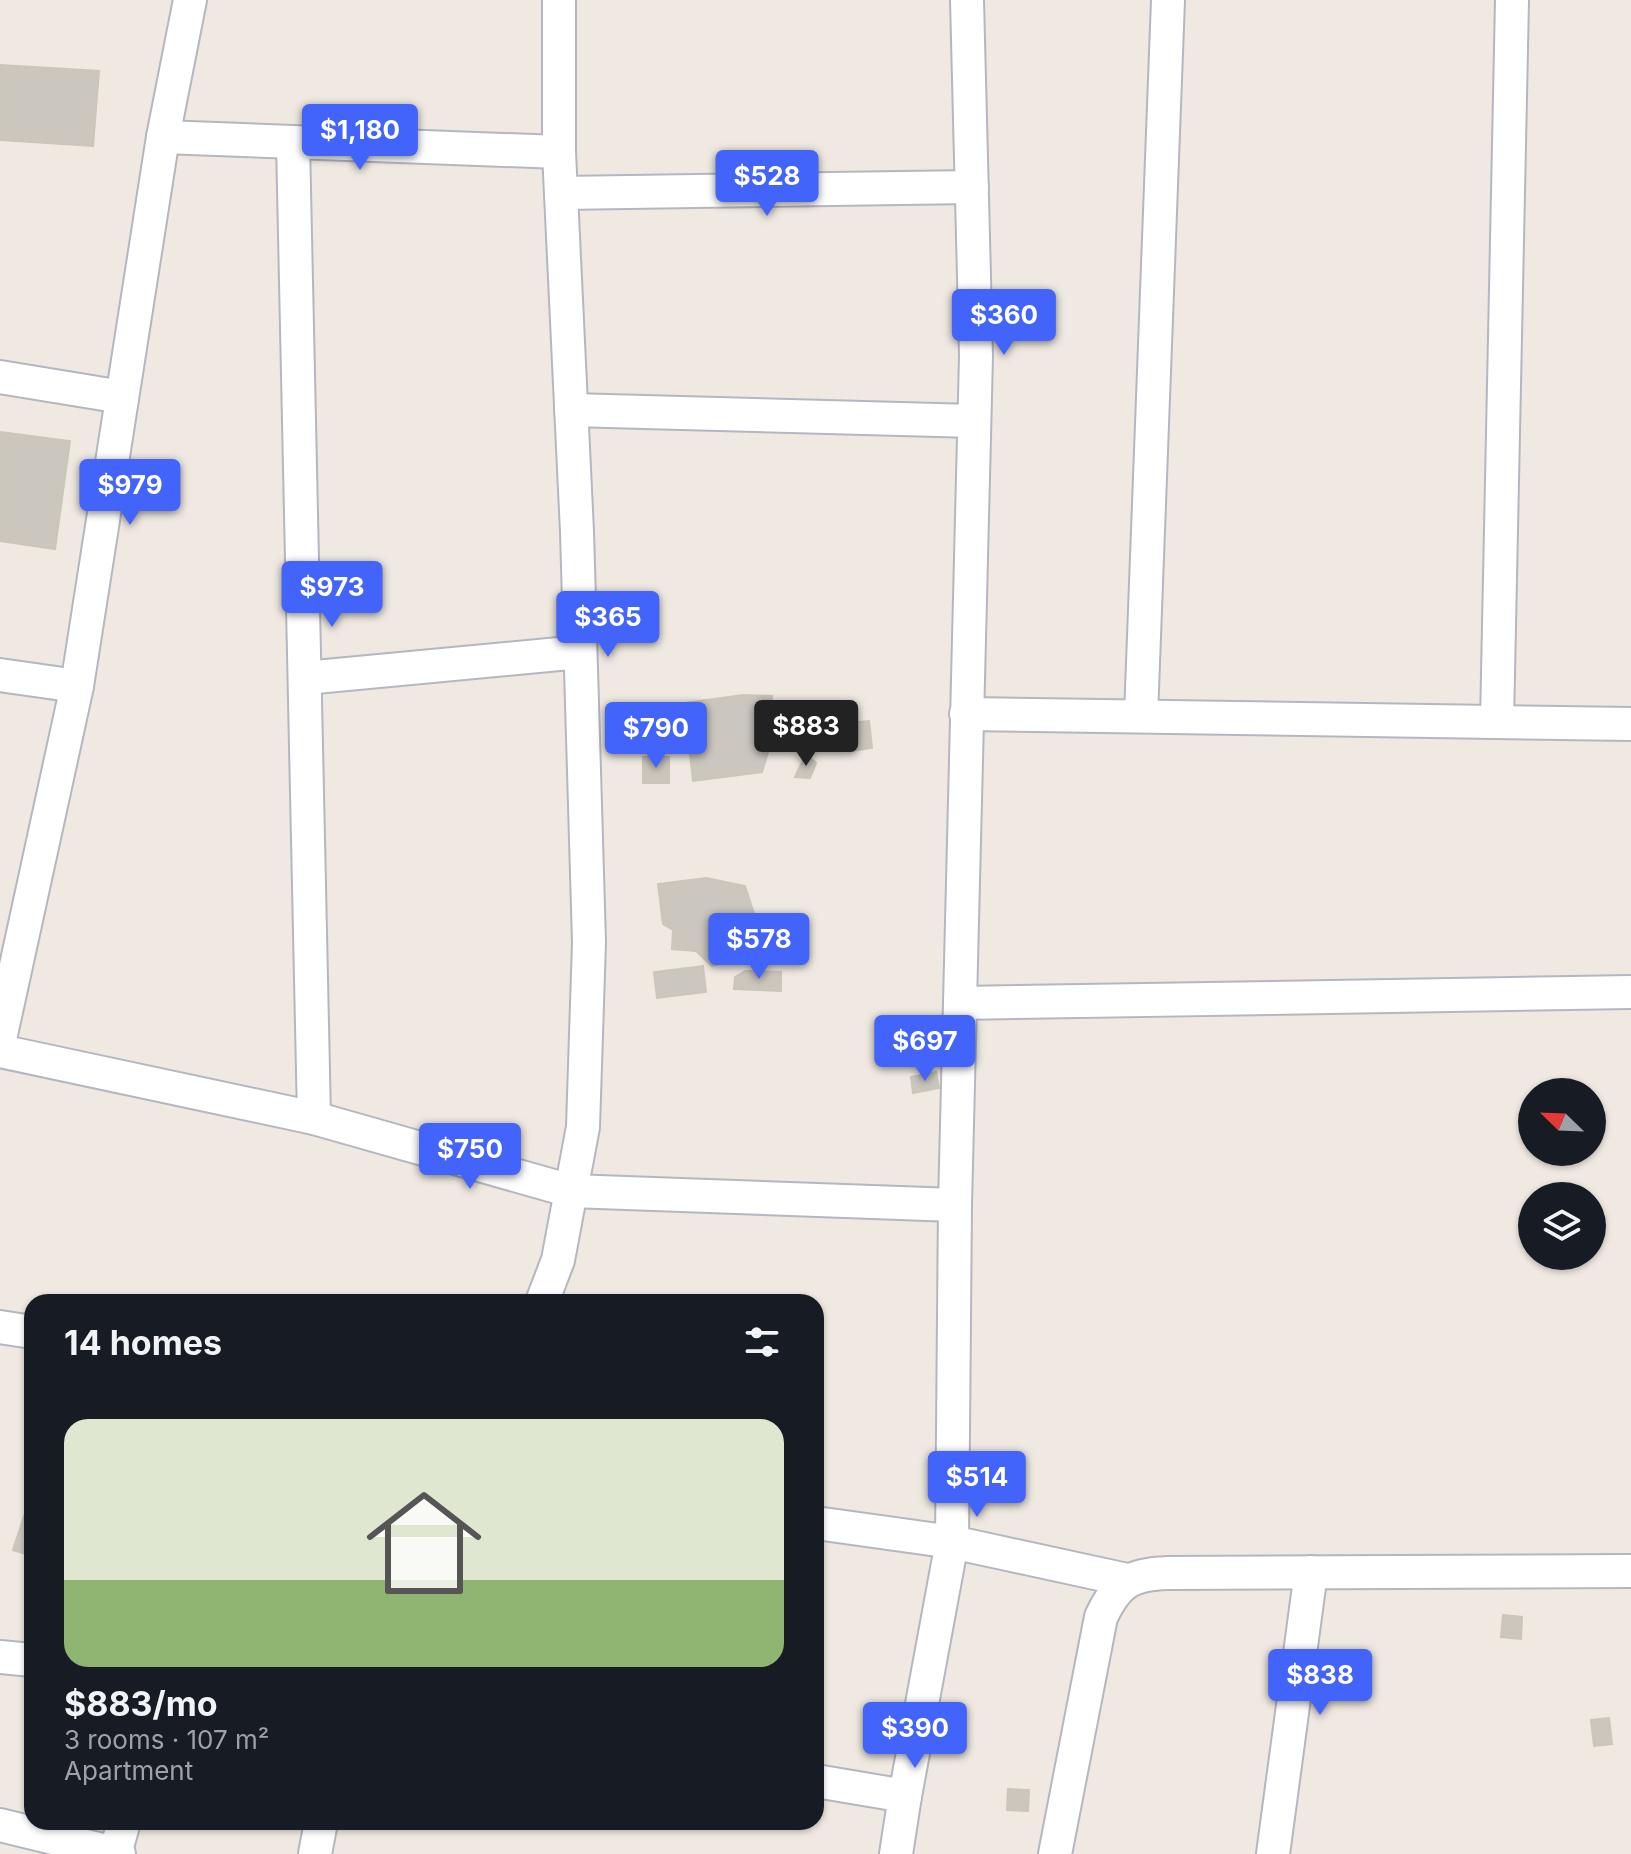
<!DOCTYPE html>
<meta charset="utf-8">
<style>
:root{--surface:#171b24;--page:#242831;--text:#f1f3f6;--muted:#9ea1a6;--accent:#4264fb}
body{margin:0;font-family:Inter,sans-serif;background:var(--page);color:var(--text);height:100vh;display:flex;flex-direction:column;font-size:30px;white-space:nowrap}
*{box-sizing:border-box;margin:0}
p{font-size:26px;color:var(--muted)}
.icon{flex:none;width:44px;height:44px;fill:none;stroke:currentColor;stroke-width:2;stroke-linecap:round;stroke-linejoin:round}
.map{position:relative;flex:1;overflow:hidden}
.sheet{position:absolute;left:24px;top:1294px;width:800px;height:536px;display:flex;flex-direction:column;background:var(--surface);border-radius:24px;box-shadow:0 2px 6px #0004}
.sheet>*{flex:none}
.needle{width:52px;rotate:293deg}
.tools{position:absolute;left:1518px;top:1078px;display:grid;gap:16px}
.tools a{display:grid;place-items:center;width:88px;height:88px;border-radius:50%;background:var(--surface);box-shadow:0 2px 6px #0004;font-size:40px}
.price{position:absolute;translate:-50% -68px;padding:0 18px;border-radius:8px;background:var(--accent);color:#fff;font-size:26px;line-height:52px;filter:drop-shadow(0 2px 4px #0008)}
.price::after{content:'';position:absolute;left:50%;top:48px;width:24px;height:18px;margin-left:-12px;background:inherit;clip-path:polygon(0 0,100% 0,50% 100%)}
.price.on{background:#222;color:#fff}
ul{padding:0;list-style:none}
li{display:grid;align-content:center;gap:16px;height:424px;padding:0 40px}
li span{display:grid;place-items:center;height:248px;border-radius:24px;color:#555}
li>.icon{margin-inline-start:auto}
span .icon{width:144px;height:144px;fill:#fffc;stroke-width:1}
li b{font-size:34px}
h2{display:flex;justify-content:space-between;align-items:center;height:96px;padding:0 40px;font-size:34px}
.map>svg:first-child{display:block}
</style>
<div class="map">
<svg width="1631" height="1854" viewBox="0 0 1631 1854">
<rect width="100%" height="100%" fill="#efe9e1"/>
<g fill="#cbc7bf" stroke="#cbc5ba" stroke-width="2">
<polygon points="0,65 99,71 93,146 0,140"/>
<polygon points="0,432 70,441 55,549 0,541"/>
<polygon points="743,695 772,696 769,749 762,772 693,781 684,703"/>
<polygon points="805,718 822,720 819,742 803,741"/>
<polygon points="869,721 872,748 849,751 847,723"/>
<polygon points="806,754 816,763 810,778 795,777"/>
<rect x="643" y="757" width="26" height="26"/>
<polygon points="706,878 745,886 760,932 756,952 712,966 696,951 672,949 673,930 663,924 658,884"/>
<polygon points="703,966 706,992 657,998 654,972"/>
<polygon points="745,971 781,972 781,991 734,989 735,977"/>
<polygon points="936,1072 939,1088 913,1093 911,1077"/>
<polygon points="32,1492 32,1556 13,1550"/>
<polygon points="1503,1615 1522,1617 1521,1639 1501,1637"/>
<polygon points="1609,1718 1612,1744 1594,1746 1591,1720"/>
<polygon points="1008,1789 1029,1790 1028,1811 1007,1810"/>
</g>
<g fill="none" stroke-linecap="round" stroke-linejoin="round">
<defs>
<g id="street">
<polyline points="163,137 559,152"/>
<polyline points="293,142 314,1118"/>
<polyline points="561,193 972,187"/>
<polyline points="0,377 122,397"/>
<polyline points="571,410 974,421"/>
<polyline points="0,675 77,686"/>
<polyline points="305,678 580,652"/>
<polyline points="966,714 1631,724"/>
<polyline points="1141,716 1168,0"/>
<polyline points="1497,722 1512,0"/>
<polyline points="960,1003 1631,992"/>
<polyline points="0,1039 77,686 163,137 190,0"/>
<polyline points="0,1051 314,1118 571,1191 955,1205"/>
<polyline points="542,1302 558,1260 583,1127 589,942 577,532 559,152 559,0"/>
<polyline points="0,1327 32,1332"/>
<polyline points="816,1523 952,1542 1127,1580"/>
<polyline points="0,1657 32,1660"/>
<polyline points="816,1781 905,1796 896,1854"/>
<polyline points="905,1796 952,1542 955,1205 976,356 967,0"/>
<polyline points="0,1825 119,1854"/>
<polyline points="115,1854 124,1822"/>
<polyline points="315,1854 321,1822"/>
<path d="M1055,1854l46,-237c16,-34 29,-43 67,-44l463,-2"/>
<polyline points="1273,1854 1311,1572"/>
</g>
</defs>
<use href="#street" stroke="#b4b7c1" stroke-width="36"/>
<use href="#street" stroke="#fff" stroke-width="32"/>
</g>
</svg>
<div class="tools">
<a><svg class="needle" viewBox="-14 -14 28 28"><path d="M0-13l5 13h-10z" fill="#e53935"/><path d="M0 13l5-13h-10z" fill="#9ea1a6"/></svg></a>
<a><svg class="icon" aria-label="layers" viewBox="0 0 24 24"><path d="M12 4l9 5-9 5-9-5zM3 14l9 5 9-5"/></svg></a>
</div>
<b class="price" style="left:360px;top:172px">$1,180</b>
<b class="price" style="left:767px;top:218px">$528</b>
<b class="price" style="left:1004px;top:357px">$360</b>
<b class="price" style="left:130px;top:527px">$979</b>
<b class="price" style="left:332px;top:629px">$973</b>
<b class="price" style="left:608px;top:659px">$365</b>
<b class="price on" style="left:806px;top:768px">$883</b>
<b class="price" style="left:656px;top:770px">$790</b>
<b class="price" style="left:759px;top:981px">$578</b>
<b class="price" style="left:925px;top:1083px">$697</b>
<b class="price" style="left:470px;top:1191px">$750</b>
<b class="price" style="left:977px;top:1519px">$514</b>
<b class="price" style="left:1320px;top:1717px">$838</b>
<b class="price" style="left:915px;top:1770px">$390</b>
<section class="sheet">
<h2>14 homes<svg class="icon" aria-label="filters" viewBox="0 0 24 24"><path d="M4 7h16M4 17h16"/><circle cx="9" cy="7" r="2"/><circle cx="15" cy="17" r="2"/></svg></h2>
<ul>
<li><span style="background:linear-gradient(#dfe7d0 65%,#8fb573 0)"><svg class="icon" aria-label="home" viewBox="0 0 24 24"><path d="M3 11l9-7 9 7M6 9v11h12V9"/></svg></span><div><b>$883/mo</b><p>3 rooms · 107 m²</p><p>Apartment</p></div></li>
</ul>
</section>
</div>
